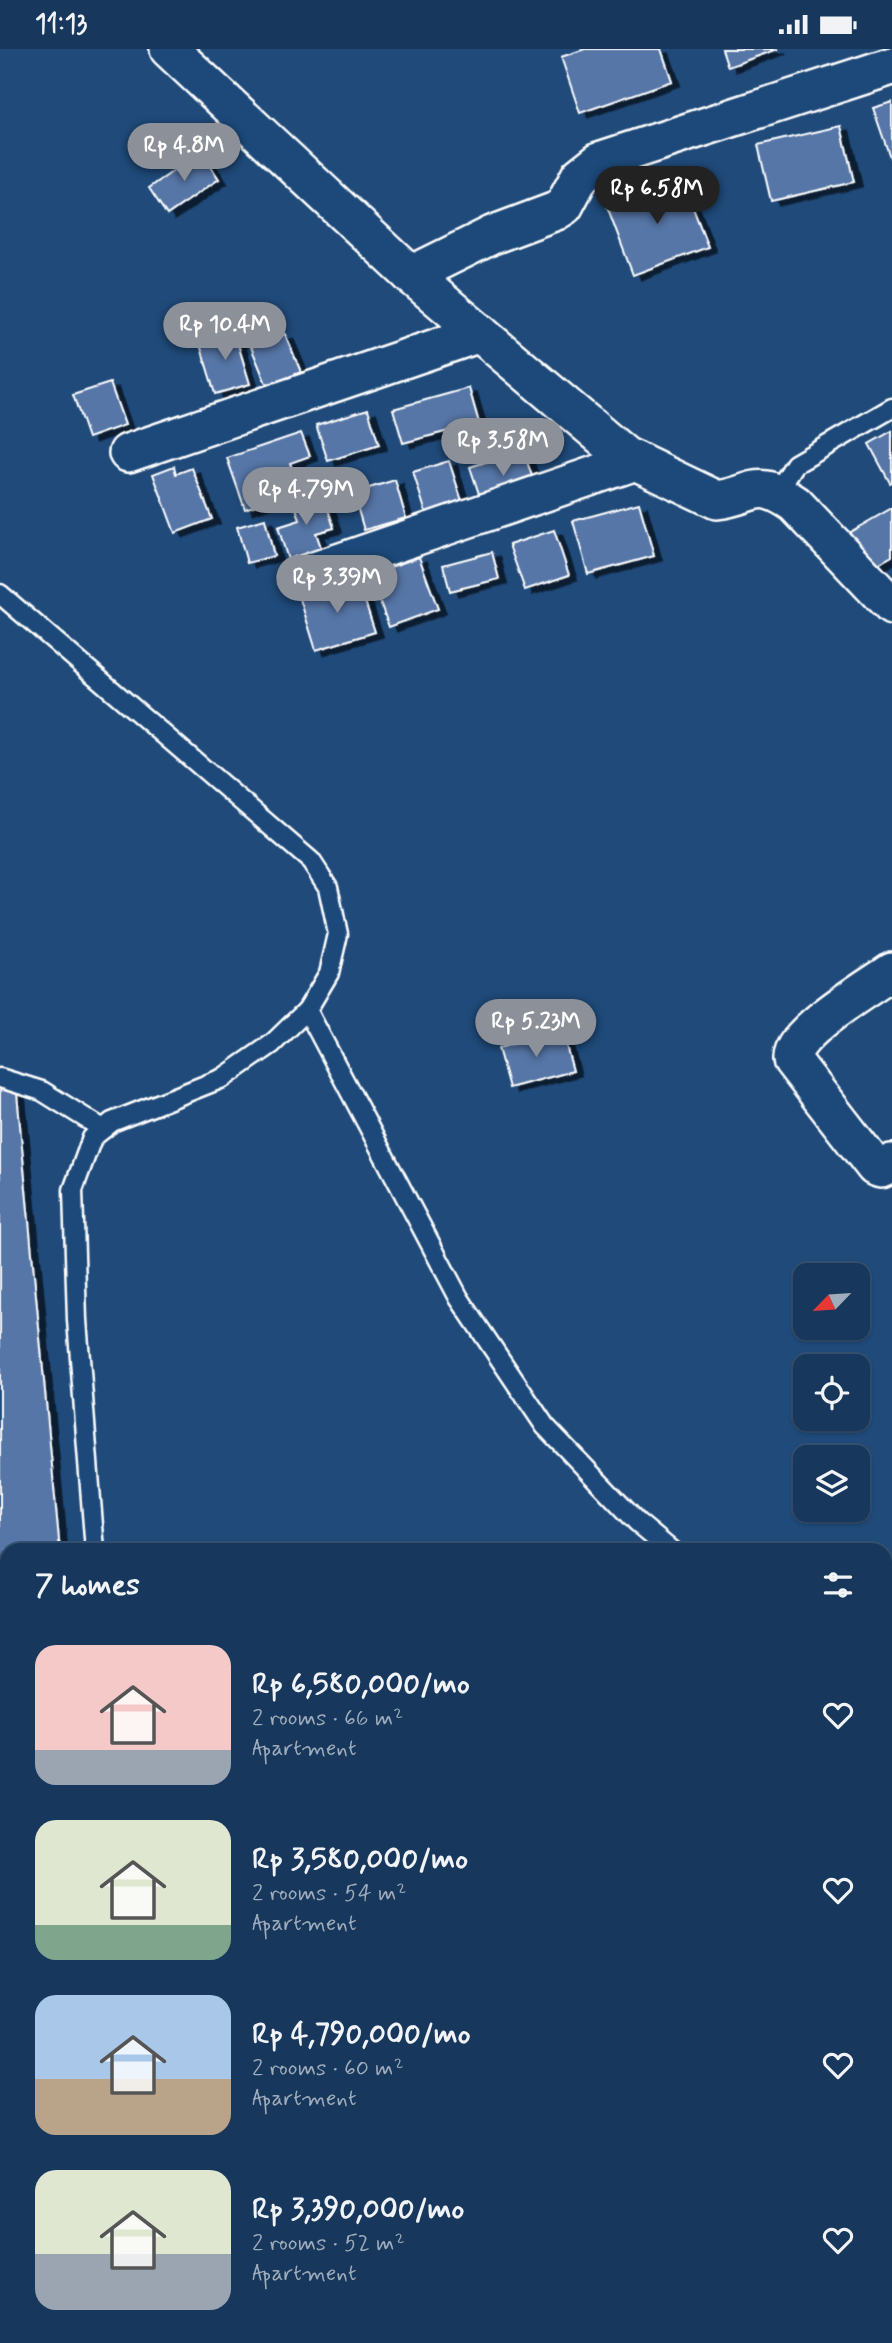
<!DOCTYPE html>
<meta charset="utf-8">
<style>
:root{--surface:#17385c;--page:#203f62;--text:#f1f3f6;--muted:#9eacbb;--line:#365272;--accent:#8c9099}
body{margin:0;font-family:Mynerve,sans-serif;background:var(--page);color:var(--text);height:100vh;display:flex;flex-direction:column;font-size:26px;white-space:nowrap}
*{box-sizing:border-box;margin:0}
p{font-size:23px;color:var(--muted)}
.icon{flex:none;width:38px;height:38px;fill:none;stroke:currentColor;stroke-width:2;stroke-linecap:round;stroke-linejoin:round}
.map{position:relative;flex:1;overflow:hidden}
.panel{position:absolute;left:0px;top:1494px;width:892px;height:800px;display:flex;flex-direction:column;background:var(--surface);border-radius:21px 21px 0 0;box-shadow:0 2px 5px #0004,0 0 0 2px var(--line)}
.panel>*{flex:none}
.needle{width:46px;rotate:245deg}
.buttons{position:absolute;left:793px;top:1214px;display:grid;gap:14px}
.buttons a{display:grid;place-items:center;width:77px;height:77px;border-radius:14px;background:var(--surface);box-shadow:0 2px 5px #0004,0 0 0 2px var(--line);font-size:35px}
.price{position:absolute;translate:-50% -60px;padding:0 16px;border-radius:24px;background:var(--accent);color:#fff;font-size:23px;line-height:46px;filter:drop-shadow(0 2px 4px #0008)}
.price::after{content:'';position:absolute;left:50%;top:42px;width:21px;height:16px;margin-left:-10px;background:inherit;clip-path:polygon(0 0,100% 0,50% 100%)}
.price.active{background:#222;color:#fff}
ul{padding:0;list-style:none}
li{display:flex;align-items:center;gap:21px;height:175px;padding:0 35px}
li span{display:grid;place-items:center;flex:none;width:196px;height:140px;border-radius:21px;color:#555}
li>.icon{margin-inline-start:auto}
span .icon{width:84px;height:84px;fill:#fffc;stroke-width:1}
li b{font-size:30px}
h2{display:flex;justify-content:space-between;align-items:center;height:84px;padding:0 35px;font-size:30px}
.status{display:flex;justify-content:space-between;align-items:center;height:49px;padding:0 35px;background:var(--surface);direction:ltr}
.status svg{height:19px;fill:currentColor}
.map>svg:first-child{display:block}
</style>
<div class="status"><b>11:13</b><svg viewBox="0 0 49 12"><path d="M0 12V9h3v3zM5 12V6h3v6zM10 12V3h3v9zM15 12V0h3v12zM26 1h20v11H26zM47 4h2v5h-2z"/></svg></div>
<div class="map">
<svg width="892" height="2294" viewBox="0 0 892 2294">
<defs>
<filter id="shadow"><feDropShadow dx="8" dy="4.5" stdDeviation="0" flood-color="#0009"/></filter>
</defs>
<rect width="100%" height="100%" fill="#1f4a7a"/>
<filter id="ink" filterUnits="userSpaceOnUse"><feTurbulence type="fractalNoise" baseFrequency=".0143" numOctaves="2"/><feDisplacementMap in="SourceGraphic" scale="14" xChannelSelector="R" yChannelSelector="G"/><feConvolveMatrix kernelMatrix="1 2 1 2 8 2 1 2 1" color-interpolation-filters="sRGB"/></filter>
<g filter="url(#ink)">
<g fill="#5676a7" stroke="#fff" stroke-width="2" filter="url(#shadow)">
<polygon points="585,0 661,0 672,32 580,64 561,8"/>
<polygon points="722,0 778,0 728,18"/>
<polygon points="892,53 892,114 873,59"/>
<polygon points="841,77 854,133 771,152 758,96"/>
<polygon points="201,103 219,130 167,166 149,139"/>
<polygon points="681,128 708,198 633,226 607,157"/>
<polygon points="234,282 250,335 215,345 199,292"/>
<polygon points="285,285 301,323 267,337 251,298"/>
<polygon points="110,334 125,376 88,389 73,346"/>
<polygon points="469,339 479,374 403,394 393,360"/>
<polygon points="368,360 379,396 328,412 316,376"/>
<polygon points="892,382 892,433 890,434 869,395"/>
<polygon points="301,384 310,407 290,414 300,440 245,460 227,409"/>
<polygon points="523,401 536,439 483,457 470,418"/>
<polygon points="449,412 462,452 426,464 413,423"/>
<polygon points="174,417 176,425 192,419 212,470 175,484 153,425"/>
<polygon points="395,431 406,469 364,481 353,444"/>
<polygon points="322,441 334,479 316,484 323,504 289,514 278,478 300,471 293,450"/>
<polygon points="639,454 654,507 588,525 573,472"/>
<polygon points="892,459 892,507 864,523 843,487"/>
<polygon points="265,470 274,507 247,514 237,478"/>
<polygon points="554,481 569,526 525,541 509,496"/>
<polygon points="492,503 499,530 450,542 443,516"/>
<polygon points="419,508 438,560 389,578 370,525"/>
<polygon points="358,531 375,583 316,601 300,550"/>
<polygon points="562,982 573,1022 509,1039 498,999"/>
<polygon points="16,1034 60,1502 7,1502 7,2031 0,2032 0,1036"/>
<polygon points="886,1679 892,1680 892,2294 678,2294 677,2287 886,2287"/>
<polygon points="7,2068 7,2287 128,2287 129,2294 0,2294 0,2069"/>
</g>
<g fill="none" stroke-linecap="round" stroke-linejoin="round">
<defs>
<g id="service">
<polyline points="777,443 795,415 892,359"/>
<polyline points="0,545 311,812 328,838 338,885 329,924 307,961 272,995 223,1029 112,1073 92,1089 73,1141 77,1271 95,1502"/>
<polyline points="307,961 459,1249 545,1377 637,1473 672,1502"/>
<polyline points="0,1029 42,1042 103,1080"/>
<polyline points="159,2287 159,2294"/>
</g>
<g id="minor">
<path d="M169,0l242,226 214,181 92,44c39,-5 38,-23 78,4l97,102"/>
<polyline points="411,226 492,186 556,162 564,157 580,127 599,112 892,17"/>
<polyline points="128,404 480,284"/>
<polyline points="297,528 636,412"/>
<path d="M892,922c-21,15 -103,63 -100,89l83,107 6,2 11,-6"/>
</g>
</defs>
<use href="#service" stroke="#fff" stroke-width="23"/>
<use href="#minor" stroke="#fff" stroke-width="42"/>
<use href="#service" stroke="#1f4a7a" stroke-width="18"/>
<use href="#minor" stroke="#1f4a7a" stroke-width="37"/>
</g>
</g>
</svg>
<div class="buttons">
<a><svg class="needle" viewBox="-14 -14 28 28"><path d="M0-13l5 13h-10z" fill="#e53935"/><path d="M0 13l5-13h-10z" fill="#9eacbb"/></svg></a>
<a><svg class="icon" aria-label="locate" viewBox="0 0 24 24"><circle cx="12" cy="12" r="6"/><path d="M12 2v4M12 18v4M2 12h4M18 12h4"/></svg></a>
<a><svg class="icon" aria-label="layers" viewBox="0 0 24 24"><path d="M12 4l9 5-9 5-9-5zM3 14l9 5 9-5"/></svg></a>
</div>
<b class="price" style="left:184px;top:134px">Rp 4.8M</b>
<b class="price active" style="left:657px;top:177px">Rp 6.58M</b>
<b class="price" style="left:225px;top:313px">Rp 10.4M</b>
<b class="price" style="left:503px;top:429px">Rp 3.58M</b>
<b class="price" style="left:306px;top:478px">Rp 4.79M</b>
<b class="price" style="left:337px;top:566px">Rp 3.39M</b>
<b class="price" style="left:536px;top:1010px">Rp 5.23M</b>
<section class="panel">
<h2>7 homes<svg class="icon" aria-label="filters" viewBox="0 0 24 24"><path d="M4 7h16M4 17h16"/><circle cx="9" cy="7" r="2"/><circle cx="15" cy="17" r="2"/></svg></h2>
<ul>
<li><span style="background:linear-gradient(#f6c9c9 75%,#9aa5b1 0)"><svg class="icon" aria-label="home" viewBox="0 0 24 24"><path d="M3 11l9-7 9 7M6 9v11h12V9"/></svg></span><div><b>Rp 6,580,000/mo</b><p>2 rooms · 66 m²</p><p>Apartment</p></div><svg class="icon" aria-label="heart" viewBox="0 0 24 24"><path d="M12 20l-8-8c-3-5 5-10 8-4 3-6 11-1 8 4z"/></svg></li>
<li><span style="background:linear-gradient(#dfe7d0 75%,#7fa58c 0)"><svg class="icon" aria-label="home" viewBox="0 0 24 24"><path d="M3 11l9-7 9 7M6 9v11h12V9"/></svg></span><div><b>Rp 3,580,000/mo</b><p>2 rooms · 54 m²</p><p>Apartment</p></div><svg class="icon" aria-label="heart" viewBox="0 0 24 24"><path d="M12 20l-8-8c-3-5 5-10 8-4 3-6 11-1 8 4z"/></svg></li>
<li><span style="background:linear-gradient(#a9c7e8 60%,#b9a48a 0)"><svg class="icon" aria-label="home" viewBox="0 0 24 24"><path d="M3 11l9-7 9 7M6 9v11h12V9"/></svg></span><div><b>Rp 4,790,000/mo</b><p>2 rooms · 60 m²</p><p>Apartment</p></div><svg class="icon" aria-label="heart" viewBox="0 0 24 24"><path d="M12 20l-8-8c-3-5 5-10 8-4 3-6 11-1 8 4z"/></svg></li>
<li><span style="background:linear-gradient(#dfe7d0 60%,#9aa5b1 0)"><svg class="icon" aria-label="home" viewBox="0 0 24 24"><path d="M3 11l9-7 9 7M6 9v11h12V9"/></svg></span><div><b>Rp 3,390,000/mo</b><p>2 rooms · 52 m²</p><p>Apartment</p></div><svg class="icon" aria-label="heart" viewBox="0 0 24 24"><path d="M12 20l-8-8c-3-5 5-10 8-4 3-6 11-1 8 4z"/></svg></li>
</ul>
</section>
</div>
